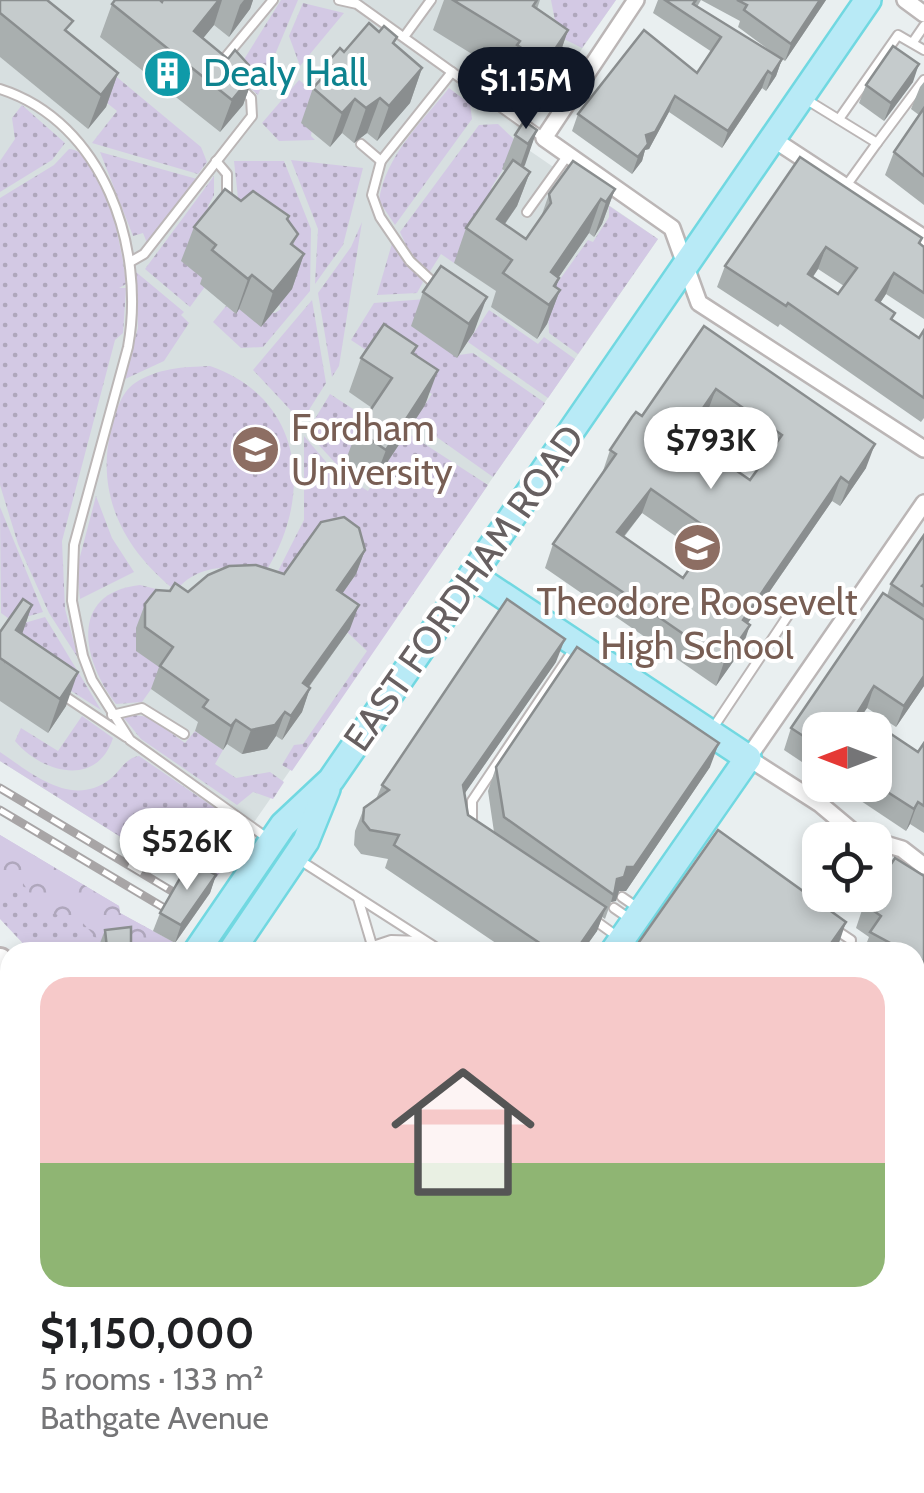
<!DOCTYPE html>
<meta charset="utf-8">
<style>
:root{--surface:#fff;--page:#f2f2f2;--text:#202124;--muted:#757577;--line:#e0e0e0;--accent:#111827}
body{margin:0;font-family:Cabin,sans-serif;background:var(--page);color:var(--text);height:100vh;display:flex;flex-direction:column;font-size:38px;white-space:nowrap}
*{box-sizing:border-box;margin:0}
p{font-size:32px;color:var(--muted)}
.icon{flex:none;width:55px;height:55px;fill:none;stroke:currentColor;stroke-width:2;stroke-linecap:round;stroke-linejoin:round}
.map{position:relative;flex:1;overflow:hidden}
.panel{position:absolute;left:0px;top:942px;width:925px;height:552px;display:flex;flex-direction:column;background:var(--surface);border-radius:30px 30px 0 0;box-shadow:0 5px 15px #0003}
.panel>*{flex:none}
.needle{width:65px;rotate:270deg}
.fabs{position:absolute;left:802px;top:712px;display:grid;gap:20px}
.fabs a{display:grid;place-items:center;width:90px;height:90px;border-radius:20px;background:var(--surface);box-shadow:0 5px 15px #0003;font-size:50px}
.price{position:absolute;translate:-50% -85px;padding:0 22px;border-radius:35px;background:#fff;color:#222;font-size:32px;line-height:65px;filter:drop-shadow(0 2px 5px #0008)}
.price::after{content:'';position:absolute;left:50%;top:60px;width:30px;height:22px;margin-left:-15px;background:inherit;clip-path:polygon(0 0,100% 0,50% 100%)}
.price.active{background:var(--accent);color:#fff}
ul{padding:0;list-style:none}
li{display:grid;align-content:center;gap:20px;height:530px;padding:0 40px}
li+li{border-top:2px solid var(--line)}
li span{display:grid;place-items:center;height:310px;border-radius:30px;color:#555}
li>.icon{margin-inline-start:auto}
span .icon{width:180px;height:180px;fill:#fffc;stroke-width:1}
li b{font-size:42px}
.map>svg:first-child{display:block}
</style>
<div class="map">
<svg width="924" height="1493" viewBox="0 0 924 1493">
<defs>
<pattern id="green-dots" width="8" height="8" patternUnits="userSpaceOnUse" patternTransform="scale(2.5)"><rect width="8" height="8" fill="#d3c9e4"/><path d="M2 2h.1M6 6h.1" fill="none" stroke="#afa7bc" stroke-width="1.8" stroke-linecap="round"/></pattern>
<pattern id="forest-crowns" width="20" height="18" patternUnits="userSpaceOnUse" patternTransform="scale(2.5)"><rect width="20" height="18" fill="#d3c9e4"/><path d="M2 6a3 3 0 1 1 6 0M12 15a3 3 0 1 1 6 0" fill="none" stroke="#afa7bc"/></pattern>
</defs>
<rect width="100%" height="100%" fill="#e9eff0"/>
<polygon fill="#d7dfe0" points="0,0 616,0 517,142 658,239 212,883 210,893 184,879 188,870 151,848 143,851 0,761"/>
<g fill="url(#green-dots)">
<polygon points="281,0 298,0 258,95 243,81 243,61"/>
<polygon points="551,0 616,0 582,48 558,36"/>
<polygon points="303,3 344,13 300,66 289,36"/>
<polygon points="89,54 201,147 207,162 198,174 92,143 117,111 57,63"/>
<polygon points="299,80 317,94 311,136 315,140 279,141 262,123"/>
<path d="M449,88l21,16 2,15 -77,106 -16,-24c6,-45 43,-79 70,-113z"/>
<polygon points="22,105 65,143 52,160 0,192 0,161 15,139 12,118"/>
<polygon points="498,124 519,144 491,188 501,194 454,263 441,254 429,273 411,256 400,232 479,125"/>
<path d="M69,149c37,2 54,105 57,135l-7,4h7l-3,45 -8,7 -53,201 3,68 13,49 -29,-45 -31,-69 -18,-59v-287l54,-33z"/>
<polygon points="100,152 197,179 147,243 143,233 133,236"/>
<polygon points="291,160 363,168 343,245 315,284 318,229"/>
<polygon points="234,161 284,161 311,229 310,291 263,347 241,348 213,322 226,306 235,313 239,309 275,313 281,309 240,216"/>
<polygon points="214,176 214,195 208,206 217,222 182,261 204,279 204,288 190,307 145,269"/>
<polygon points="609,206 658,239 578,354 549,333 548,311 543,303 588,240 593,242 609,217"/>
<polygon points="362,222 339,366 332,377 318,293 351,247"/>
<polygon points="393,240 423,282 417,293 377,295"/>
<polygon points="136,272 184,312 181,315 189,323 164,361 123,380 138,328"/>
<polygon points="426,299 459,355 473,353 545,403 493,477 414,421 432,394 351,340 374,303"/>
<polygon points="312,300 326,383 307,413 297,417 253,370"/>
<polygon points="489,310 538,344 544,337 575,359 548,398 468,342"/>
<path d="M210,366c93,32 104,129 56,205 -31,-6 -69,-8 -90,20 -51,-40 -81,-95 -65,-161 5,-17 9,-37 24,-47 23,-15 48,-16 75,-17z"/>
<polygon points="330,394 373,422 344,465 338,466 307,432"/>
<polygon points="406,432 488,485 292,771 282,765 294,745 303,744 367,651 328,614 356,574 286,584 275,577 304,520 304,436 333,470 368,491"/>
<polygon points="96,496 112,538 134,572 80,599 77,568"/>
<polygon points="0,507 43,612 12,621 1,613"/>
<path d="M140,585l20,5 4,81 -22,31 -26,2c-33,-42 -49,-111 24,-119z"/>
<polygon points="45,617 101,710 51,678 14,626"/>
<polygon points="134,715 149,717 185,743 195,731 223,750 215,764 236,778 270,772 284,782 273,799 253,792 237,805 141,739 124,718"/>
<path d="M82,716l31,22c-16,50 -71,35 -98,3l6,-13 37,23z"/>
<path d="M0,752c31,21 71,56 109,28 11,-8 16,-22 30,-24l89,61 -10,24 13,17 -19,25 -61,-35 -8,3 -143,-90z"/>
<polygon points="0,835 119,906 120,913 175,943 180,952 31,952 0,919"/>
</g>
<polygon fill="url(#forest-crowns)" points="0,835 119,906 120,913 175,943 160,952 128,952 126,939 100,942 82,922 41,910 23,883 12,880 11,889 0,892"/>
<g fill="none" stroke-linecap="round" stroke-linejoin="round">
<defs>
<g id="service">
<polyline points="339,0 357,4 544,138"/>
<polyline points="404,37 431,0"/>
<polyline points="913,42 924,26"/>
<polyline points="219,65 273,0"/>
<path d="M0,89c104,33 146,159 128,258l-54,198 -2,56 11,55 9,24 38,60 140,100"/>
<polyline points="807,100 877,143 846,186"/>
<polyline points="839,119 898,35 924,50"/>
<polyline points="877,143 924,80"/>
<polyline points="361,144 381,161"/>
<polyline points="216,161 227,174 227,198"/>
<polyline points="527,212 568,155"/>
<polyline points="130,262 144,254 252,116 251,98 240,87"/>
<polyline points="439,288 410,261 380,217 372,195 381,161 452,72"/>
<polyline points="63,695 126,737"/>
<polyline points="112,715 142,708 184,734"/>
<polyline points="713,728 799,599"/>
<polyline points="472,826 472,801 576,646"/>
<polyline points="298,859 443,952"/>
<polyline points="622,897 638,908"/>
<polyline points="358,898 374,952"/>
<polyline points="614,908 630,919"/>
<polyline points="593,919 618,937"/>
<polyline points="836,930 851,940 850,952"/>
<polyline points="373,946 391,940 422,941"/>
</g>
<g id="minor">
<polyline points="636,0 544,138 672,228 699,303 924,449"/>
<polyline points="905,0 924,14"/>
<polyline points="773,139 924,238"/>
<polyline points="873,840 857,835 820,804 748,758 924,503"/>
<polyline points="875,841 902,849 924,866"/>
<polyline points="915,1202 924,1185"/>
<polyline points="915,1269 924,1274"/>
<polyline points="0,1343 10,1347"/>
<polyline points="915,1361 924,1366"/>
<polyline points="258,1485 272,1493"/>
<polyline points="585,1493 590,1485"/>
</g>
<g id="secondary">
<polyline points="0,960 10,971"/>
<polyline points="915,1030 924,1030"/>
</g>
<g id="primary">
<polyline points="472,575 748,758 613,952"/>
<polyline points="196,952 283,825 331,780 868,0"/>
<polyline points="231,952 306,841 327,789"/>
<polyline points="665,1485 681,1493"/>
<polyline points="65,1493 66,1485"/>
</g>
</defs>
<use href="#service" stroke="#bbb6b6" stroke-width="12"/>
<use href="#minor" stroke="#bbb6b6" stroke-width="20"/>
<use href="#secondary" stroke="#beb7b8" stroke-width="28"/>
<use href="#primary" stroke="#71d8e1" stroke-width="30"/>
<use href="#service" stroke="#fff" stroke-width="8"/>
<use href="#minor" stroke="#fff" stroke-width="15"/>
<use href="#secondary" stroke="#fff" stroke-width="22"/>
<use href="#primary" stroke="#b8eaf6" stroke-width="25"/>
<defs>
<g id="rail">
<polyline points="0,788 175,893"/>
<polyline points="0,810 166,909"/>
<polyline points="915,1312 924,1317"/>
<polyline points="915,1333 924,1338"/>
</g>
</defs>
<use href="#rail" stroke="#a8a5a6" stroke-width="9"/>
<use href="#rail" stroke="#fff" stroke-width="5" stroke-dasharray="15" stroke-linecap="butt"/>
</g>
<g fill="#a9afaf" fill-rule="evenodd">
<polygon points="0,0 69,33 118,73 106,107 88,129 0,57"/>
<polygon points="163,0 253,0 250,9 229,37 214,25 203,38 228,59 255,72 243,105 220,132 100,37 112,4 162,2"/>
<polygon points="444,0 540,0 537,9 568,30 556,65 533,98 505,79 506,75 433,30"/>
<path d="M658,0h168l-41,61 -3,-2 -6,17 -10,15 -4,-3 -40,60 -53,-36 -20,37 -4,1 -3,11 -10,13 -60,-43 6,-17 119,-41 15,-21 -59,-39zM701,0l39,21 -2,6 43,32 -84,-52z"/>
<polygon points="395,45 422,68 410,103 377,141 367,133 354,143 342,133 330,147 301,123 313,88 322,78 328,62 344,52"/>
<polygon points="913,82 884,121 859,103 866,85"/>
<polygon points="924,82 924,205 885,175 894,152 919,115 911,109 920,87"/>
<polygon points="537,130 523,167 530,172 517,206 505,224 526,239 540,220 549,194 615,189 602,224 594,237 589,233 559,277 556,287 560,290 547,324 537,339 491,307 496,291 454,263 466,228 505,171 502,169 515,135"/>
<path d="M800,157l122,81 -2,6 4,3v72l-38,-25 -6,9 12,17 27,18 5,-8v88l-3,4 -141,-98 -2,3 -61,-40 8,-21zM818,269l26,17 -6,8 -25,-17z"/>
<polygon points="241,201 288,220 298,234 293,245 304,254 292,289 261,327 239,309 236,314 200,284 202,278 181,261 194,227"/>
<polygon points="441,266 474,332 457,358 411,326 423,292"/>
<path d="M704,326l162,142 -26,38 -8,-5 -84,122 -6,26 -26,37 -171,-118 8,-24 49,-70 8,-24 32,-34zM707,413l61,42 -18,25 -60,-42zM642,513l58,40 -17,25 -59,-41z"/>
<polygon points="417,346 414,354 425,405 373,484 344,465 357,430 372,408 349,392 361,358"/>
<polygon points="924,535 924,686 896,727 867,708 862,715 918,752 924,743 924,833 910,824 906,831 837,785 875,785 875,730 820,730 820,774 784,750 791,728 887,596 891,584"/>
<polygon points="365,550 356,574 342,594 350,629 309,687 310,688 302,712 282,740 276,736 267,749 242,754 227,744 223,750 195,731 198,722 151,689 159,667 136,651 136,628 145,604 188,592 284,574"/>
<polygon points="32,605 22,634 66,706 48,733 0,701 0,632"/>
<polygon points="556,662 464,794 468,815 494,832 488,791 496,767 710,767 626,891 619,891 616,901 611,902 605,919 602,917 597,931 582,952 509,952 385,868 388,859 361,854 354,845 355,831 364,808 376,799 382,785"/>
<polygon points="216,875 210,893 175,943 153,931 160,913"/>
<polygon points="924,876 924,986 922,990 915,986 915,952 863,952 869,937 856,928 864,904"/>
<polygon points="105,930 131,952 101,952 100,943"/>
<polygon points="0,986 10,997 10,1095 0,1087"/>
<polygon points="0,1117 10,1126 10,1322 0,1317"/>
<polygon points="924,1220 924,1248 915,1243"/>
<polygon points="0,1347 1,1365 10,1361 10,1480 0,1476"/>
<polygon points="915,1370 924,1375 924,1410 915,1405"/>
<polygon points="915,1427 924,1493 910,1485 915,1485"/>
<polygon points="342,1485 554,1485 549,1493 341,1493 339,1492"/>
<polygon points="743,1485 881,1485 896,1493 757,1493"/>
</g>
<g fill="#8a8e8f">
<polygon points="219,0 222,0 214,25 182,64 194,31"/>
<polygon points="244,0 253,0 250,9 229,37 240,5"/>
<polygon points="820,0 826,0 785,61 791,44"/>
<polygon points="568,30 556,65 533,98 545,64"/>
<polygon points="782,59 776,76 766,91 772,74"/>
<polygon points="919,64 913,82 884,121 891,103"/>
<polygon points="422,68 410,103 377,141 389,106"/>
<polygon points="768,71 762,88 722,148 728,131"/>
<polygon points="255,72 243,105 220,132 232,100"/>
<polygon points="118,73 106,107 88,129 101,95"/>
<polygon points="675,96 669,112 649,149 645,150 642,161 632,174 646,135"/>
<polygon points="380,98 367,133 354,143 366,108"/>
<polygon points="355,99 342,133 330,147 342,113"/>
<polygon points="537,130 525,165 516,178 528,144"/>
<polygon points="530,172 517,206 490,245 497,219"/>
<polygon points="615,189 602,224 594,237 606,202"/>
<polygon points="601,199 589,233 543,300 551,272"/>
<polygon points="826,247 818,269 800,295 808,274"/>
<polygon points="304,254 292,289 261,327 273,292"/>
<polygon points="894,273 886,294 868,321 876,300"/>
<polygon points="252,275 239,309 236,314 248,279"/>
<polygon points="559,278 550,305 560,290 547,324 537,339 549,305 554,286"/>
<polygon points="487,297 474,332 457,358 469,324"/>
<polygon points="438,370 425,405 373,484 386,450"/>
<polygon points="716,389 707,413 689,439 688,430"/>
<polygon points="875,444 866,468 840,506 849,483"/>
<polygon points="841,477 832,501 734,643 743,620"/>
<polygon points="651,489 642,513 608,556 617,532"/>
<polygon points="365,550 356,574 328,614 337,590"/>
<polygon points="32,605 20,640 4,664 16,630"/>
<polygon points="359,605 350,629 294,707 303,683"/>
<polygon points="750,625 742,649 716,686 724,662"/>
<polygon points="565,639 556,662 454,809 463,785"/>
<polygon points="78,672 66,706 48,733 60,699"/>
<polygon points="924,676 924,686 896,727 904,706"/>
<polygon points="874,686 867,708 852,730 858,712"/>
<polygon points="310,688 302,712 282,740 291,716"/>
<polygon points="285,712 276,736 267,749 242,754 251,730"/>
<polygon points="236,720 227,744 223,750 231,726"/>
<polygon points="719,743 710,767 626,891 619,891 616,901 611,902 617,879"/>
<polygon points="918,802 910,824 906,831 914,809"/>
<polygon points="216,875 210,893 175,943 181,925"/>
<polygon points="606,907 597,931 582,952 575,952"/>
<polygon points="846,922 838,946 833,952 825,952"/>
<polygon points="924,1140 924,1147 915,1164 915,1157"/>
<polygon points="548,1485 554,1485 549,1493 543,1493"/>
</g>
<g fill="#c5cbcc" stroke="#8a8e8f" stroke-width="2.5" fill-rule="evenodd">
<polygon points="0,0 47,0 73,21 65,30 118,73 101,95 0,13"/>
<polygon points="115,0 160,0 162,2 163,0 219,0 194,31 228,59 235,50 255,72 232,100 112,4"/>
<polygon points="453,0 537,0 533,6 568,30 545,64 517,45 520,41"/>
<polygon points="665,0 696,0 693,4 782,59 772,74 768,71 728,131 675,96 655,132 646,135 648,144 638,157 578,114 644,30 697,73 721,37"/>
<polygon points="737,0 820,0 791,44 744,10 747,5"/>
<polygon points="369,23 379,32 384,26 397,37 393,43 422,68 389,106 380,98 366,108 355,99 342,113 313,88 333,66 328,62 340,48 344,52"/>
<polygon points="893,46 919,64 891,103 866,85"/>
<polygon points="924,108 924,176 894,152"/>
<polygon points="524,121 537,130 528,144 515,135"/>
<path d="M800,157l122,81 -3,5 5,4v46l-30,-20 -18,27 19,13 -4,6 28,19 5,-8v68l-136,-95 -2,3 -61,-40zM826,247l31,21 -19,26 -30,-20z"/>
<polygon points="513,160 530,172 497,219 526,239 551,203 549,194 573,161 615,189 606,202 601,199 551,272 559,278 554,286 560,290 549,305 503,273 512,260 466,228"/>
<polygon points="225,189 241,201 253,191 289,216 287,219 298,234 291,244 304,254 273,292 252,275 248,279 212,250 216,245 194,227"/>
<polygon points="441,266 487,297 469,324 423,292"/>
<polygon points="384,324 417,346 412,353 438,370 386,450 357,430 392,378 361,358"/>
<path d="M704,326l171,118 -26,39 -8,-6 -98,143 7,5 -26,37 -171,-118 63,-90 -6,-4 22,-33 4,-5 6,4zM716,389l66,46 -32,45 -62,-43 4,-5 -4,-2zM651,489l63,44 -31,45 -66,-46z"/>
<polygon points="344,517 359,528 365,550 337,590 359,605 303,683 310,688 291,716 285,712 275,725 251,730 236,720 231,726 203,707 208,700 160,666 173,647 145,627 145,604 156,590 170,591 175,583 188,592 208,575 229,566 256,565 284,574 321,522"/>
<polygon points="924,535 924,584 922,586 924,587 924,606 891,584"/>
<polygon points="883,593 924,620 924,676 904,706 874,686 858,712 918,752 924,743 924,806 918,802 914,809 875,784 875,730 820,730 820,747 791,728"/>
<polygon points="23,599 32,605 16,630 78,672 60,699 0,658 0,632"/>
<polygon points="507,599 565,639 463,785 468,815 606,907 575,952 553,952 394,845 399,835 370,830 363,821 364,808 389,790 382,785"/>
<polygon points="577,647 719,743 634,867 627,867 624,877 617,879 614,895 504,817 496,767"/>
<polygon points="718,830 846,922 825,952 632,952"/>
<polygon points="895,858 924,876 924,962 915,957 915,952 907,952 870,932 881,916 864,904 871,895 875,895 875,888"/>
<polygon points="190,861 216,875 181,925 160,913"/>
<polygon points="131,927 131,952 111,952 111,948 107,948 105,930"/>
<polygon points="0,986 10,997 10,1069 0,1061"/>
<polygon points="915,1036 924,1036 924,1140 915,1157"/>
<polygon points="0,1117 10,1126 10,1297 0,1293"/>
<polygon points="0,1347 4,1348 1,1365 10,1361 10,1456 0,1452"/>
<polygon points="915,1370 924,1375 924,1393 915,1388"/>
<polygon points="924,1410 924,1493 911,1493 922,1476 915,1471 915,1427"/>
<polygon points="110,1485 246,1485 244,1488 253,1493 108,1493"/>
<polygon points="351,1485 548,1485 543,1493 362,1493"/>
<polygon points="618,1485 633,1485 649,1493 613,1493"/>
<polygon points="775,1485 881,1485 896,1493 791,1493"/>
</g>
<defs>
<symbol id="building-disc" viewBox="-11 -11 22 22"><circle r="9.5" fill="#0f9aa8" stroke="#fff"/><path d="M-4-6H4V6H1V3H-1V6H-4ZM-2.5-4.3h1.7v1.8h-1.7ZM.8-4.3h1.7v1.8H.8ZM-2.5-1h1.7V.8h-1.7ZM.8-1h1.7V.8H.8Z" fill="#fff"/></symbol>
<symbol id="university-disc" viewBox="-11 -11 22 22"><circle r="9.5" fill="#8d6e63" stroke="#fff"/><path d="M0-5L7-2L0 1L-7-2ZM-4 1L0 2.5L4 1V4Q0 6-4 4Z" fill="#fff"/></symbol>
<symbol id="school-disc" viewBox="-11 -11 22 22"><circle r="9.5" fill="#8d6e63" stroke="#fff"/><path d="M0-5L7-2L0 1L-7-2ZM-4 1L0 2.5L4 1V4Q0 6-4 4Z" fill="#fff"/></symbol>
</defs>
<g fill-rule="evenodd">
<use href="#building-disc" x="140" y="46" width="55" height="55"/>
<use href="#university-disc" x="228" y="422" width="55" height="55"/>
<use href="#school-disc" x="670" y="520" width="55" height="55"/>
</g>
<g text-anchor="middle" stroke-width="8" stroke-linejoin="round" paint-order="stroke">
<g font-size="38" fill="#0d838f" stroke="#fff" text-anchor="start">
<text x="203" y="86">Dealy Hall</text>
</g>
<g font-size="38" fill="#785e54" stroke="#fff" text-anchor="start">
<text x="291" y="441">Fordham<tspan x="291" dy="44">University</tspan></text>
<text x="697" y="615" text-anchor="middle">Theodore Roosevelt<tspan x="697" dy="44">High School</tspan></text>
</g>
<g font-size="38" fill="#676061" stroke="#fff">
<text transform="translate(464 588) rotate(-55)" y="13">EAST FORDHAM ROAD</text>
</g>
</g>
</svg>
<div class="fabs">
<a><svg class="needle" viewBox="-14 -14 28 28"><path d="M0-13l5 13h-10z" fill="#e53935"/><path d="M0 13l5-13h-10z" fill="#757577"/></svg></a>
<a><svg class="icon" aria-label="locate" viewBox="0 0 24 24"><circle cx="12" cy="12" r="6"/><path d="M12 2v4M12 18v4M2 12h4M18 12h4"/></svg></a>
</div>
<b class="price active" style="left:526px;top:132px">$1.15M</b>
<b class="price" style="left:711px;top:492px">$793K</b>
<b class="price" style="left:187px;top:893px">$526K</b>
<section class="panel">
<ul>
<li><span style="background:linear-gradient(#f6c9c9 60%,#8fb573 0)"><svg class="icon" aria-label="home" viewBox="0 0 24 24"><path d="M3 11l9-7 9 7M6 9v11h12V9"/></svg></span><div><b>$1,150,000</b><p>5 rooms · 133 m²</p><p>Bathgate Avenue</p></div></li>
</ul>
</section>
</div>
